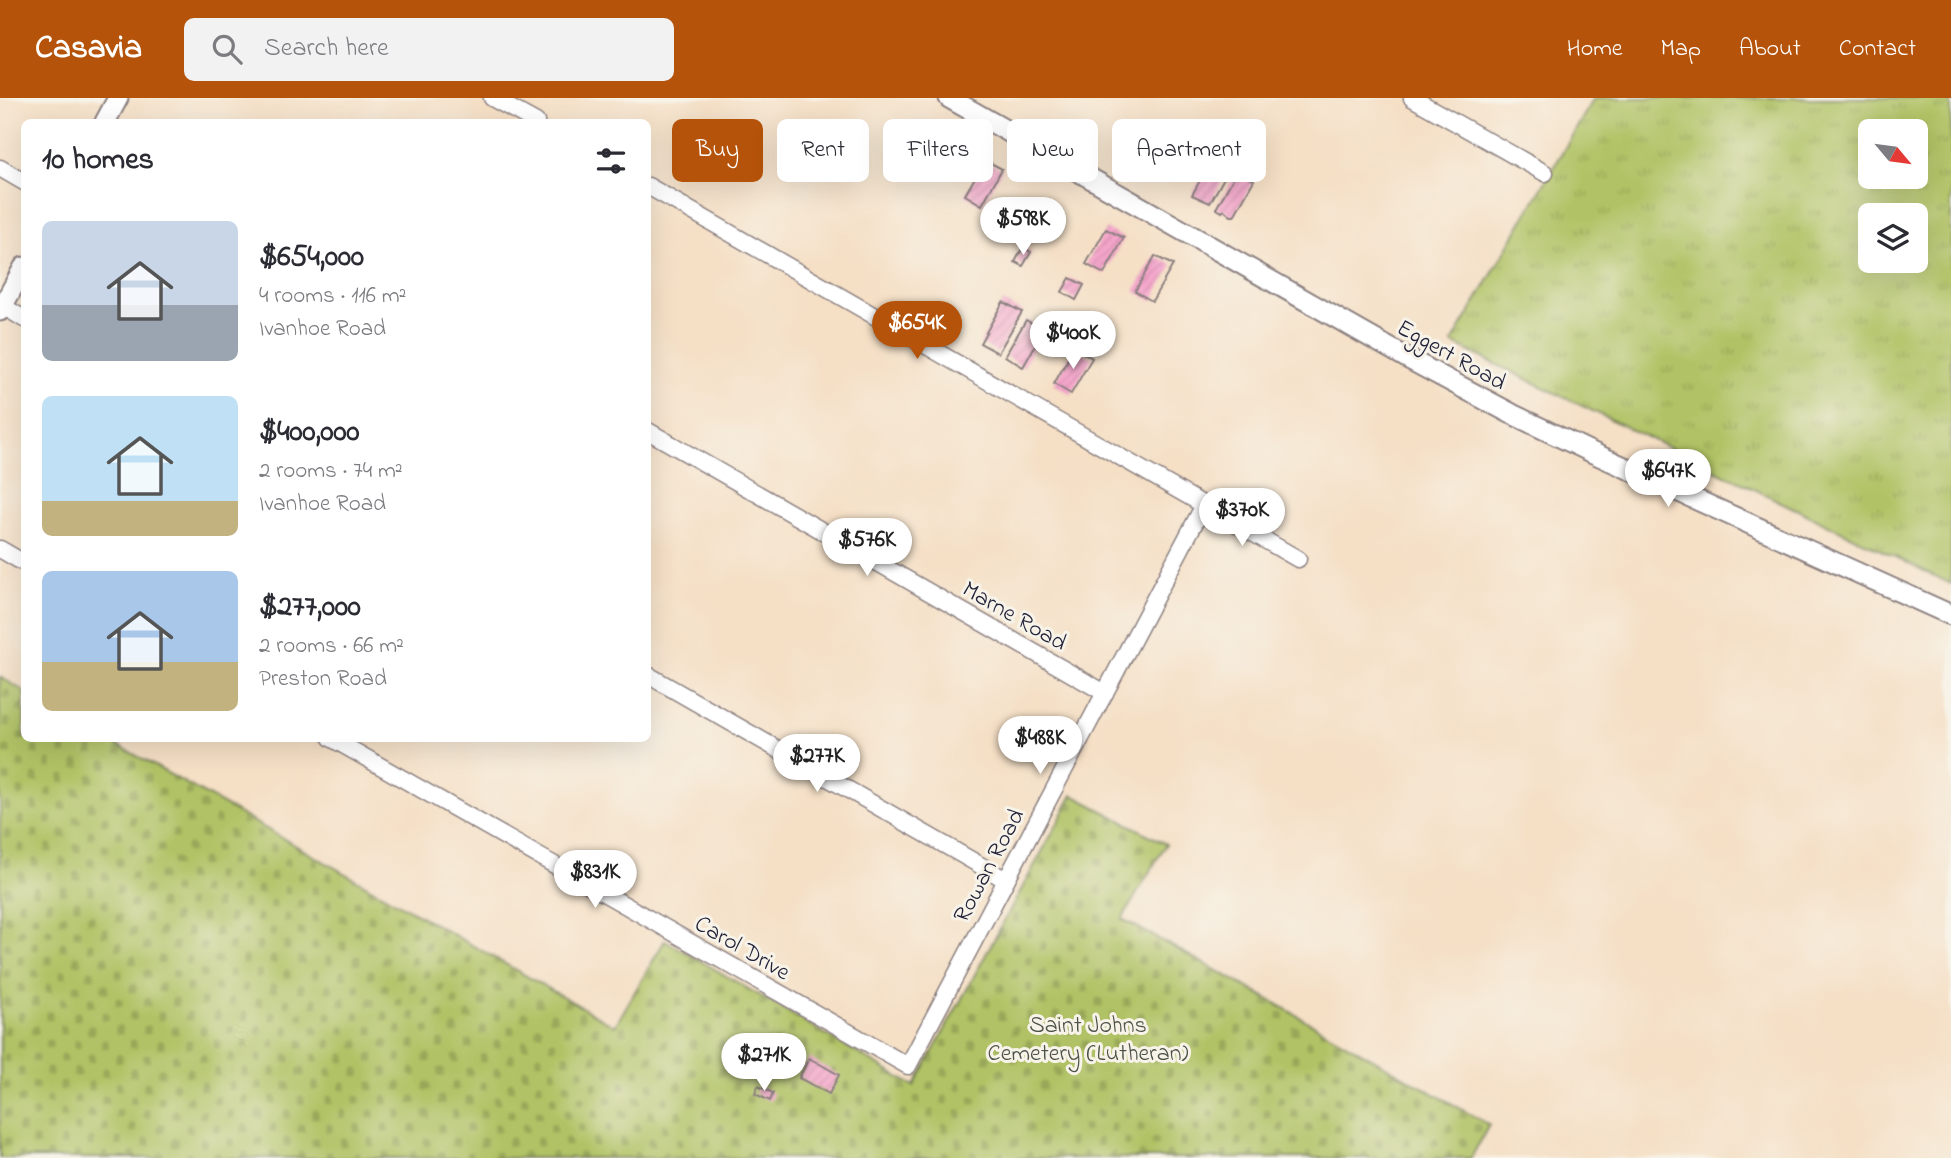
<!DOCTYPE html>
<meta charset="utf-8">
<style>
:root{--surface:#fff;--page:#f2f2f3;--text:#2b2b33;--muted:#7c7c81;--accent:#b45309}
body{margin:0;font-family:"Indie Flower",sans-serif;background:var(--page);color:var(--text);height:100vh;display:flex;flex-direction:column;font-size:26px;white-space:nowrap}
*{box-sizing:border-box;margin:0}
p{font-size:23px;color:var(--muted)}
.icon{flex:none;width:38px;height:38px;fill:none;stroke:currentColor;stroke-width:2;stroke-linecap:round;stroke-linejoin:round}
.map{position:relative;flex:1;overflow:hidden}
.sheet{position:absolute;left:21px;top:21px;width:630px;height:623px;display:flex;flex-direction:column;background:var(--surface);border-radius:10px;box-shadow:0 7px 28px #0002}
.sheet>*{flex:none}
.banner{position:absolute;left:672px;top:21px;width:665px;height:63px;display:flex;gap:14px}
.needle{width:46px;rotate:119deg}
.fabs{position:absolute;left:1858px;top:21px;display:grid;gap:14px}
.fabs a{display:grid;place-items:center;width:70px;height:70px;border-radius:10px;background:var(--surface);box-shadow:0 7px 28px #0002;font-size:35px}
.price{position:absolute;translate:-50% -60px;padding:0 16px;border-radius:24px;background:#fff;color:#222;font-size:23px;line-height:46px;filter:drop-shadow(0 2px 4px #0008)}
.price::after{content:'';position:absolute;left:50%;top:42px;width:21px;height:16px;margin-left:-10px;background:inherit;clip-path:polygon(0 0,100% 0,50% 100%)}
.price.on{background:var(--accent);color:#fff}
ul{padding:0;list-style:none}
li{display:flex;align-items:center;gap:21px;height:175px;padding:0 21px}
li span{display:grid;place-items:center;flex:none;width:196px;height:140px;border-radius:10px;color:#555}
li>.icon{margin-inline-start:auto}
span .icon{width:84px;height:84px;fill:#fffc;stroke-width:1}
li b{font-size:30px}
h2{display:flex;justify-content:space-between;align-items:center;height:84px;padding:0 21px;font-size:30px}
.pill{padding:0 24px;border-radius:10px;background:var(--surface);box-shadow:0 7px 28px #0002;font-size:24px;line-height:63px}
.pill.on{background:var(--accent);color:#fff}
header{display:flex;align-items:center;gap:42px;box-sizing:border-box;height:98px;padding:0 35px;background:var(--accent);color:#fff}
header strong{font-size:33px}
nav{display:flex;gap:38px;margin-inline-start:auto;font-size:24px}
.search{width:490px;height:63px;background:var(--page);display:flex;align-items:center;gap:18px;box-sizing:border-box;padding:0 24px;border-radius:10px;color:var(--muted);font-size:26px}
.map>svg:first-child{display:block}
</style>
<header>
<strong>Casavia</strong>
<div class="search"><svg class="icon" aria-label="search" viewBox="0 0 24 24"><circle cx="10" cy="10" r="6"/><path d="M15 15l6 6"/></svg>Search here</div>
<nav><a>Home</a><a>Map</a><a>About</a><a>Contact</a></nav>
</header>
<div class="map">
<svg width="1951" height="1060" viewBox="0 0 1951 1060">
<defs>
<pattern id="grass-tufts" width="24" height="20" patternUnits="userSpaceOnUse" patternTransform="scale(1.75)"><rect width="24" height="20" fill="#b0c265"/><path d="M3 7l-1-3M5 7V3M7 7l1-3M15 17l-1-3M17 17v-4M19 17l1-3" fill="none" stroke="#97a659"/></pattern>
<pattern id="cemetery-stones" width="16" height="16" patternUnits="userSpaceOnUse" patternTransform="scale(1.75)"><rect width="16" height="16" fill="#b0c265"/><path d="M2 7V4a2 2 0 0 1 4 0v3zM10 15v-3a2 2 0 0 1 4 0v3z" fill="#97a659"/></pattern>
<pattern id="building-hatch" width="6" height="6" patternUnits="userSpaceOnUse" patternTransform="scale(1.75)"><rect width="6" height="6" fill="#f5a5cb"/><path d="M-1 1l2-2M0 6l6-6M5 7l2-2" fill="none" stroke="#d28eaf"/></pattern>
</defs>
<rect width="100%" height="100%" fill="#f7f3e8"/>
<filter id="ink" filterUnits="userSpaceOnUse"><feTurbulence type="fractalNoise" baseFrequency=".0143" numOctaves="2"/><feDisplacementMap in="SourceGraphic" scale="14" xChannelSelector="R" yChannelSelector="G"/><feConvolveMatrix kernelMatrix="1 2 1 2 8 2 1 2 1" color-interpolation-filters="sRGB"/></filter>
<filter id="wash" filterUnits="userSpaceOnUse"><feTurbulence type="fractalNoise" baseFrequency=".00686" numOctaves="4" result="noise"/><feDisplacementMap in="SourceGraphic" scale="28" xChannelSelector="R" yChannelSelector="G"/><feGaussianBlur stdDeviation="1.57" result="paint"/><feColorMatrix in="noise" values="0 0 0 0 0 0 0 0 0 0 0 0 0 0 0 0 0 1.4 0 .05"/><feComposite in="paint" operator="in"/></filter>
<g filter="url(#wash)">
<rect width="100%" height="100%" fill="#f5dfc5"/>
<path fill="url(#grass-tufts)" stroke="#697250" stroke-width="2" fill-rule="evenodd" d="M1594,0h357v486l-499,-241zM1871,33h45v46h-45zM1871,117h45v46h-45z"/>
<polygon fill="url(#cemetery-stones)" stroke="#697250" stroke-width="2" points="0,579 24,593 24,640 107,641 615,928 665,842 914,988 1073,697 1166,746 1122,821 1261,897 1489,1027 1471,1060 0,1060"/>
<g id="blocks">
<g fill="url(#building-hatch)">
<polygon points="1213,59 1230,69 1210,105 1192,97"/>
<polygon points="985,62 1002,71 982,107 965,97"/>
<polygon points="1237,73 1254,82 1234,118 1231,118 1224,112 1222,114 1217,111 1217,109"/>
<polygon points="1106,131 1124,140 1104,176 1086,166"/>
<polygon points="1023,149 1031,154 1023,168 1015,164"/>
<polygon points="1155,158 1173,167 1152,203 1135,193"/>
<polygon points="1070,180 1084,187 1076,202 1062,194"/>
<polygon points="1003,204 1022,214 998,255 980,245"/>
<polygon points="1086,219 1101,228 1092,244 1077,235"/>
<polygon points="1026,222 1044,232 1023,269 1005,258"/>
<polygon points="1074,250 1092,260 1071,296 1054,286"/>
<polygon points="809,960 839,977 829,996 799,980"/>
<polygon points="758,988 773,995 770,1003 755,996"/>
</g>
</g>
</g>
<g filter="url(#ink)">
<use href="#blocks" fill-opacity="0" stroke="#8c8080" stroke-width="2"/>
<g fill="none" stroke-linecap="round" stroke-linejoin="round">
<defs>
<g id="minor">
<polyline points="492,0 536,24"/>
<polyline points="1412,0 1545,75"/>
<polyline points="0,70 24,84"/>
<polyline points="648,88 1298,461"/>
<polyline points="3,208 24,221"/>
<polyline points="648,333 1105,595"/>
<polyline points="0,451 24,465"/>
<polyline points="648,577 1006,782"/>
<polyline points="331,640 908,968 1204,407"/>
</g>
<g id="tertiary">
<polyline points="949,0 1407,260 1512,316 1591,354 1951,517"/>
<polyline points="105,24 118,0"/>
<polyline points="0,213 24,169"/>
</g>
</defs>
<use href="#minor" stroke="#8c8080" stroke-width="19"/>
<use href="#tertiary" stroke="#8c8080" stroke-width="23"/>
<use href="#minor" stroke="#fff" stroke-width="16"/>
<use href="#tertiary" stroke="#fff" stroke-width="19"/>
</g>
</g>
<g text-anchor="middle" stroke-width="6" stroke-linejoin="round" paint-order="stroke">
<g font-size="24" fill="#22223b" stroke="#f7f3e8">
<text transform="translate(1452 256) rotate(29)" y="8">Eggert Road</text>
<text transform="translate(1015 517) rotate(30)" y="8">Marne Road</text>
<text transform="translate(988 767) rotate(-62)" y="8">Rowan Road</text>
<text transform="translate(743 849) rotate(30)" y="8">Carol Drive</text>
</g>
<g font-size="24" fill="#4d5248" stroke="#f7f3e8">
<text x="1088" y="934">Saint Johns<tspan x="1088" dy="28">Cemetery (Lutheran)</tspan></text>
</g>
</g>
</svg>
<div class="fabs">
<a><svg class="needle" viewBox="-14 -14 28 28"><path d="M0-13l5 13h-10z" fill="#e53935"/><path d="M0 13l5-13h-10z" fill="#7c7c81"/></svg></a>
<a><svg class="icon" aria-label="layers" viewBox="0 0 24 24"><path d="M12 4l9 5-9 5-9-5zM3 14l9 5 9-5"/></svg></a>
</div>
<b class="price" style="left:1023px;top:159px">$598K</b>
<b class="price on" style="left:917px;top:263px">$654K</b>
<b class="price" style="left:1073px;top:273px">$400K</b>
<b class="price" style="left:1668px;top:411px">$647K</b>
<b class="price" style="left:1242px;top:450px">$370K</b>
<b class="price" style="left:867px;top:480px">$576K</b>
<b class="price" style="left:1040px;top:678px">$488K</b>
<b class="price" style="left:817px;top:696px">$277K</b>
<b class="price" style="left:595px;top:812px">$831K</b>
<b class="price" style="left:764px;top:995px">$271K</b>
<div class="banner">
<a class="pill on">Buy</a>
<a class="pill">Rent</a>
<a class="pill">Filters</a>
<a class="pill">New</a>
<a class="pill">Apartment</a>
</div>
<section class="sheet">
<h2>10 homes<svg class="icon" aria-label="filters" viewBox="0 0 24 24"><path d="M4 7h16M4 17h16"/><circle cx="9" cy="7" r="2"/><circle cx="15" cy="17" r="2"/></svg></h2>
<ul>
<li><span style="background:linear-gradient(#c9d6e8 60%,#9aa5b1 0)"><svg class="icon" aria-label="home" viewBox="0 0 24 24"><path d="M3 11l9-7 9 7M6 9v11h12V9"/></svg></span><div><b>$654,000</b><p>4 rooms · 116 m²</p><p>Ivanhoe Road</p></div></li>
<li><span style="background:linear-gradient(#bfe0f5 75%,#c2b280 0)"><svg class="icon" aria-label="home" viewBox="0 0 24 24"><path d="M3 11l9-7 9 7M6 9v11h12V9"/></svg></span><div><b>$400,000</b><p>2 rooms · 74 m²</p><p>Ivanhoe Road</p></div></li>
<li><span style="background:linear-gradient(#a9c7e8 65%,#c2b280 0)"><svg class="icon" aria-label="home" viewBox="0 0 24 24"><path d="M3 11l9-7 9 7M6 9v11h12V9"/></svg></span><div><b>$277,000</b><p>2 rooms · 66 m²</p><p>Preston Road</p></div></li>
</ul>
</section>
</div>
